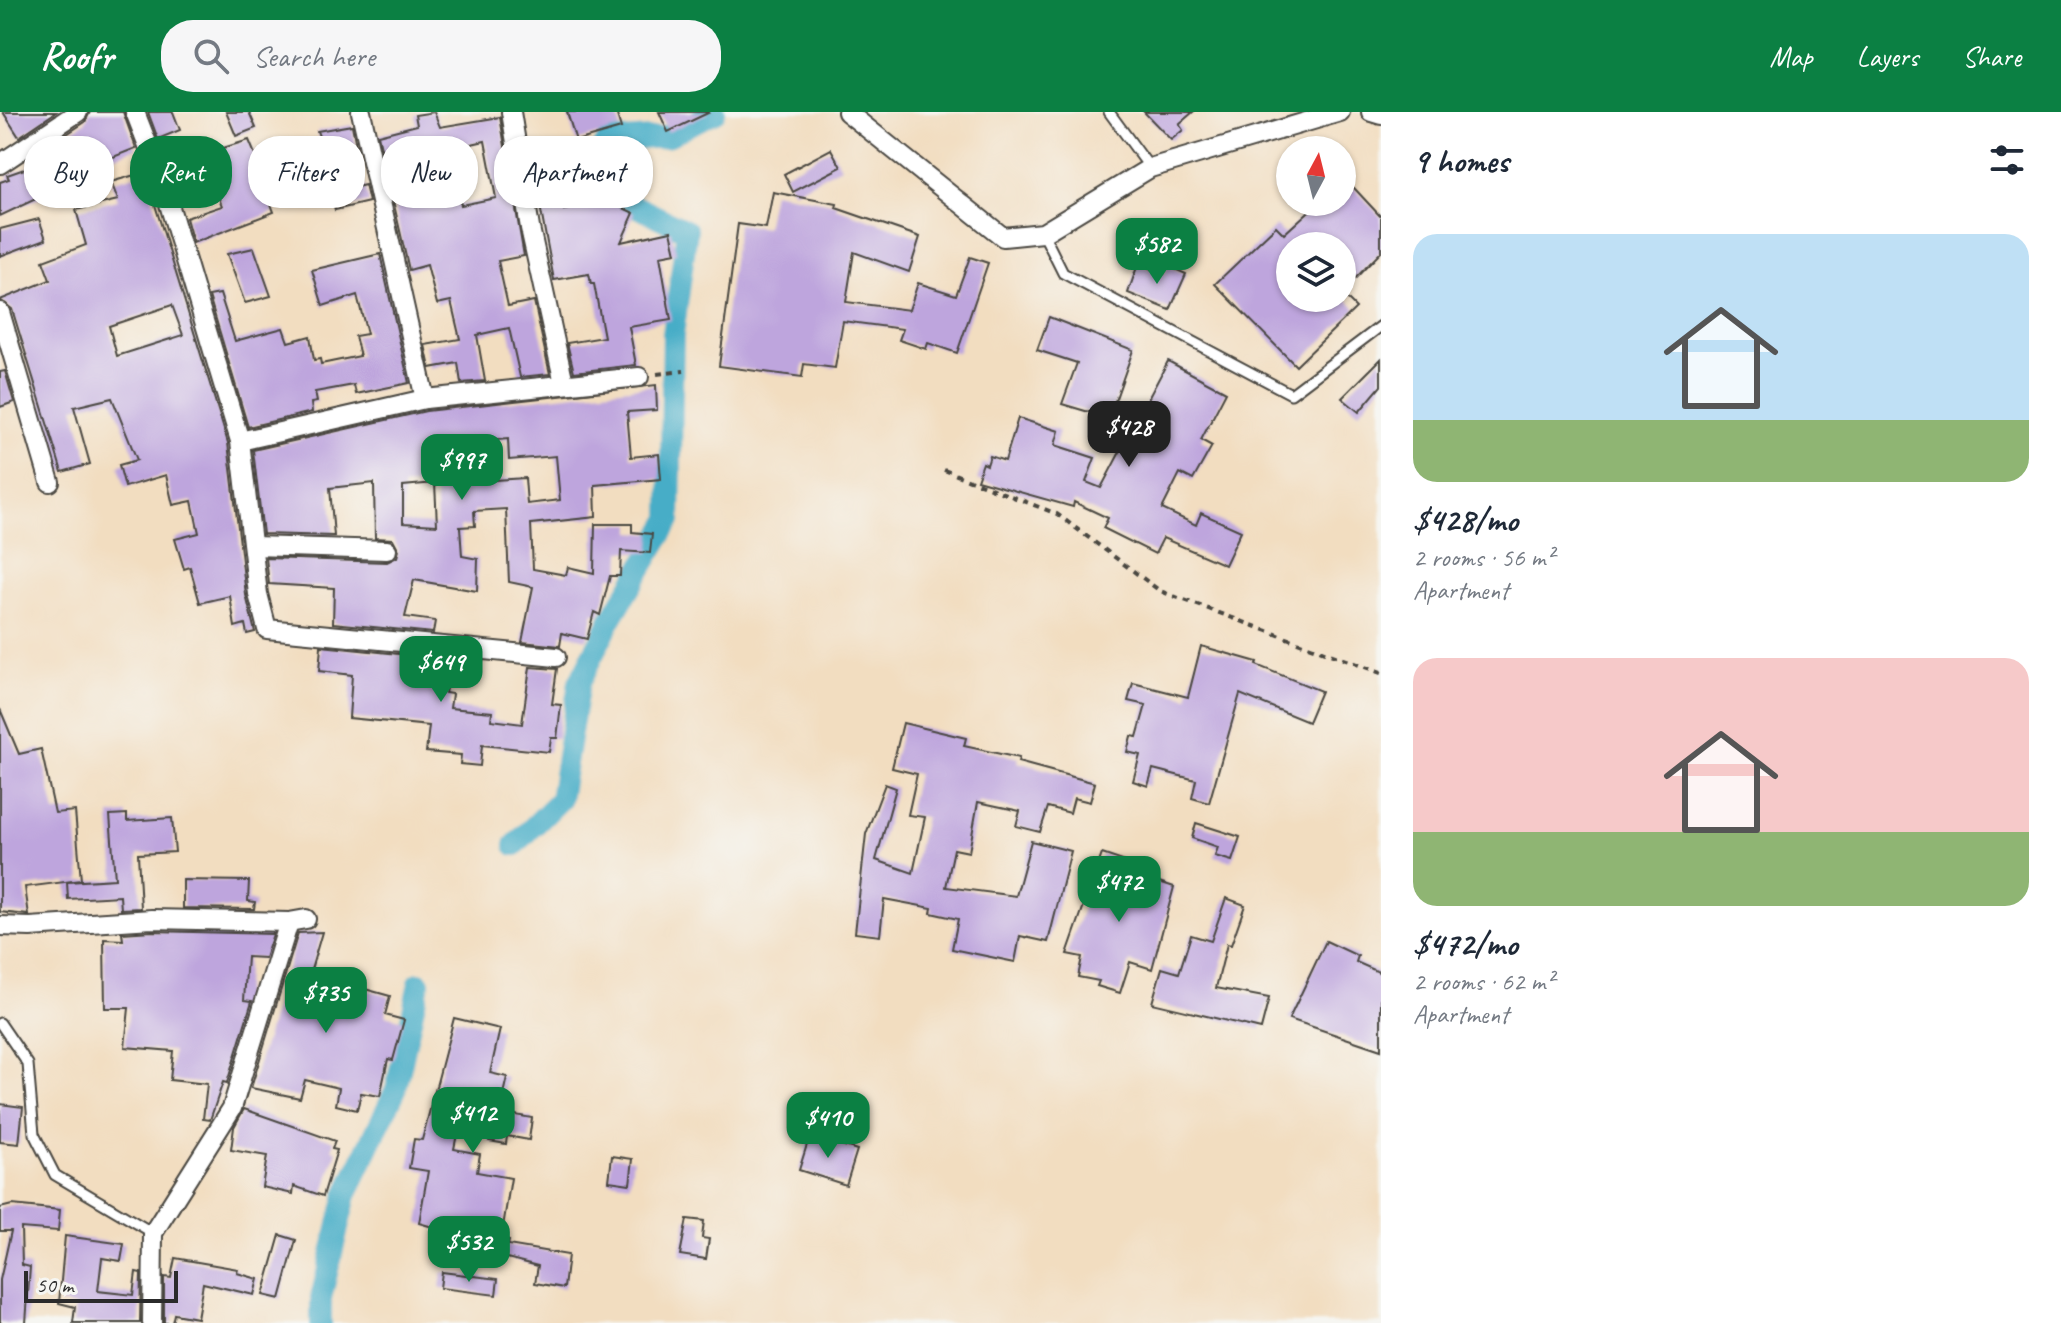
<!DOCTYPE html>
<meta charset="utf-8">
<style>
:root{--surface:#fff;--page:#f6f6f7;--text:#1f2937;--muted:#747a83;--accent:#0b8043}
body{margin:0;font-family:Caveat,sans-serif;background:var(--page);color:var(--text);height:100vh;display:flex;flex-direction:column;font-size:30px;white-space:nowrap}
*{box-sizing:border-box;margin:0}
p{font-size:26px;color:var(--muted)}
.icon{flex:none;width:44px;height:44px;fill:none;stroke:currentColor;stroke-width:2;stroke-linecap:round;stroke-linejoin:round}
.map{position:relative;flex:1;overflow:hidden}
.details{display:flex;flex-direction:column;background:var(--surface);width:680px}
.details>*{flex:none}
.banner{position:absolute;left:24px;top:24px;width:760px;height:72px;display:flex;gap:16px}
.needle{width:52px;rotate:7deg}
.fabs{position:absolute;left:1276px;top:24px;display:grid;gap:16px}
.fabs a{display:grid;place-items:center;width:80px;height:80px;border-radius:50%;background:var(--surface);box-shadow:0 2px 6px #0004;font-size:40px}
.scale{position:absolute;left:24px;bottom:20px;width:154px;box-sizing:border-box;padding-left:8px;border:4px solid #2b2b2b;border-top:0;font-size:22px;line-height:28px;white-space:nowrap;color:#2b2b2b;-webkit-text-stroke:6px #f6f6f2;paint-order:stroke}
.price{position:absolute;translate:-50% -68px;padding:0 18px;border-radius:16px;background:var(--accent);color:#fff;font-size:26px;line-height:52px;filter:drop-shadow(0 2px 4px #0008)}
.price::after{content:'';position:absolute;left:50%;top:48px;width:24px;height:18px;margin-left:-12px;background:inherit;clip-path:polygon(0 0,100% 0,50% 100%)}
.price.active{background:#222;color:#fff}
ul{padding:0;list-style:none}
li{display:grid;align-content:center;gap:16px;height:424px;padding:0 32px}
li span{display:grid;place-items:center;height:248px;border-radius:24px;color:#555}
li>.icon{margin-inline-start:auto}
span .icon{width:144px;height:144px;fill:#fffc;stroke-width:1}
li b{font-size:34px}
h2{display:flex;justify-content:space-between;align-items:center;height:96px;padding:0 32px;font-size:34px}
.chip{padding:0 28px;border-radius:32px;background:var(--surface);box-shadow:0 2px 6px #0004;font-size:28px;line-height:72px}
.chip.active{background:var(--accent);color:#fff}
header{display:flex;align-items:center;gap:48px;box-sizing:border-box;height:112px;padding:0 40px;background:var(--accent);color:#fff}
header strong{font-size:38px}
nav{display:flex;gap:44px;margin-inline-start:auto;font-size:28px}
.search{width:560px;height:72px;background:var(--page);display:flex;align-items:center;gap:20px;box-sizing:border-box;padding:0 28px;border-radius:32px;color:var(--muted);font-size:30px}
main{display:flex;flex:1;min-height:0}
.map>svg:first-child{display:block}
</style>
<header>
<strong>Roofr</strong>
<div class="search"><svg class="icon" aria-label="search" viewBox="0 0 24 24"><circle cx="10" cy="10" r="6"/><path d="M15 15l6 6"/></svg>Search here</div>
<nav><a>Map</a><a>Layers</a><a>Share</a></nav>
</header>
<main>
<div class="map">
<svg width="1381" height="1211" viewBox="0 0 1381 1211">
<rect width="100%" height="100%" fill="#f6f6f2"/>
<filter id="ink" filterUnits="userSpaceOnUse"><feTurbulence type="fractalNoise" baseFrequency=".0125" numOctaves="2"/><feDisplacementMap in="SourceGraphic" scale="16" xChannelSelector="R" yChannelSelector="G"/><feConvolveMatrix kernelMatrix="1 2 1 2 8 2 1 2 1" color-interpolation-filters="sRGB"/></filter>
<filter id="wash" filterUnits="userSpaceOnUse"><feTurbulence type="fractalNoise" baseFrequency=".006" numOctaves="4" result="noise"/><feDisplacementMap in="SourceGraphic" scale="32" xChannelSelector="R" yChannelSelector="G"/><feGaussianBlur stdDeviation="1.8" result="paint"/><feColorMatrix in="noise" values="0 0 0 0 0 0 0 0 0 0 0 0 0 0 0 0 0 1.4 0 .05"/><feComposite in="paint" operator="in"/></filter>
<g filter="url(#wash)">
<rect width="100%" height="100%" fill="#f2ddc0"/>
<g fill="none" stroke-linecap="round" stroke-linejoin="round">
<g stroke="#47adc7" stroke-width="22">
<polyline points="515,733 560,688 579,571 610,509 670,408 673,223 687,119 600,77 595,47 608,29 666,25 715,0"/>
<polyline points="321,1211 321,1186 346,1083 396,977 419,871"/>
</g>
</g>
<g id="blocks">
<g fill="#bea5dd" fill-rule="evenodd">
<polygon points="3,0 56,0 19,25"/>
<polygon points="90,0 123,0 136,36 93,53 95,59 0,104 0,70 9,67 7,63 30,55 29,51 34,49 32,45 85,10"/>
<polygon points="148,0 173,0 180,18 158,27"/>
<polygon points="226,0 249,0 256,16 236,24"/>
<path d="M434,0l6,15 60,-10 24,139 -26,5 10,45 26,-5 16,73 -30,3 -11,-49 -32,7 8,46 -24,2 -3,-20 -28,5 -5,-23 35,-6 -9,-38 -14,3 -10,-39 -18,5 -31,-135 39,-10 -2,-10zM485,29l11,57 -35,7 -17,-55z"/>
<polygon points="567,0 616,0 621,16 576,29"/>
<polygon points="659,0 710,0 668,20"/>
<polygon points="1144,0 1193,0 1179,12 1183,18 1171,28"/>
<polygon points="352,13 357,39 336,45 344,78 365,73 369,90 335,98 331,82 317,87 309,63 266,79 274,100 193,131 186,106 222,94 207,56 174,67 168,53 249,28 261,57 323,35 317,19"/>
<polygon points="528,30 533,30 538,53 557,47 564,98 608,89 634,101 621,130 671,119 676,141 660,144 671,208 629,215 636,253 574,260 567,231 604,225 594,172 591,172 589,162 554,168"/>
<polygon points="831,37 841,55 793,80 784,62"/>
<path d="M145,60l83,271 18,152 9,37 -8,2 -2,-10 -10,3 -5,-31 -30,7 -10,-36 -6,2 -9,-30 24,-6 -7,-32 -19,4 -7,-30 -41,12 -6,-22 18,-5 -25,-62 -38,9 16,57 -28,8 -50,-163 -12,-9 50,-20 -7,-19 43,-16 -10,-35 42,-10 -7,-18zM172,193l11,30 -66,21 -8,-30z"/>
<polygon points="1342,63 1381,105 1381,140 1342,180 1342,134 1290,134 1290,186 1346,186 1356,196 1296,254 1215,172 1276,114 1284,122 1319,90 1342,90"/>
<polygon points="773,80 837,92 836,96 920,125 909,160 854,140 846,190 909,198 918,171 956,183 970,145 988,151 957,241 928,231 926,237 899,228 903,217 843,209 835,256 804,252 802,265 719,254 738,112 766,116"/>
<polygon points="39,107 46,127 0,144 0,117"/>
<polygon points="254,136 271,184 245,191 227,142"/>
<polygon points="380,142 409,271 356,282 354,273 315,280 317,290 311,291 312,300 248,315 209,184 220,182 235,229 283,216 288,230 310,224 314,248 320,247 321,252 360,244 355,224 367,222 357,183 323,194 312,158"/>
<polygon points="1138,152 1164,162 1168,154 1186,162 1170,198 1128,181"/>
<polygon points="1049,205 1133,238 1109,306 1062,292 1077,251 1037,238"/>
<polygon points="1381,247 1381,274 1359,300 1342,286"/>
<polygon points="1168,249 1226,280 1201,328 1212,334 1193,368 1180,361 1162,397 1196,413 1201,401 1241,419 1225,453 1163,426 1155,442 1103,416 1108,406 1074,390 1073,395 977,368 983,351 987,353 990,344 1005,349 1018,306 1059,319 1055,333 1095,346 1086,370 1101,376"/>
<polygon points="5,259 14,290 0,295 0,260"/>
<path d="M656,273l1,25 -30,2 4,45 28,-3 2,25 -66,6 1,32 -65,7 2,45 33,6 2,-8 26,6 1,-49h37v8l20,2 -2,19 -29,-2 -1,25h-10l-10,39 -6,-3 -7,27 -25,-6 -2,13 -38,-4 11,-55 -24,-5 -3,-73 -32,2 1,15 -15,1 2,29 16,3 -1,32 -63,-11 -9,37 30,4 -2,12 -100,-10 1,-35 -65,-4 -3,-26 121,4 10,-5 2,-7 -6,-11 -18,-1 -1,-55 -44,5 4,48 -71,-2 -10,-84 173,-39zM508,327l1,21 47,-4 4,44 -33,4 -2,-26 -47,3 -4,-39zM435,371l2,42 -34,-2v-37z"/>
<polygon points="321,534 428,545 424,573 446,576 445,581 452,582 450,596 492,600 491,608 522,612 530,555 557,557 552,592 561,593 557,626 551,626 549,640 482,633 480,654 460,652 461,643 426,640 429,614 349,606 352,563 319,559"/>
<polygon points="1201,534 1257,550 1256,553 1321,579 1308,610 1240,582 1209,691 1192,686 1196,668 1153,657 1148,674 1133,669 1140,643 1127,640 1131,624 1137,625 1146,593 1128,589 1133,571 1188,585"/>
<polygon points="0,597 19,642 41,637 55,701 75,699 81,768 25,775 29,803 0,800"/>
<polygon points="903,611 966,626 964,634 1019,646 1018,650 1095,671 1090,690 1074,686 1070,701 1048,695 1040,720 1016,714 1020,699 978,690 969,740 954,737 946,775 1016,784 1031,729 1071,739 1048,830 1020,824 1015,850 952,837 958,807 931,801 932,796 884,787 880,824 855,821 866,722 885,672 896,676 876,748 913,761 925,705 908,703 917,662 892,656"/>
<polygon points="127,702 127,709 172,706 175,740 138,742 141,796 121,797 120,784 68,787 67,770 115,767 110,703"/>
<polygon points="1196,711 1240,725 1232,749 1215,744 1218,735 1192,726"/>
<polygon points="1102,742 1129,751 1126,759 1174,775 1152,857 1130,850 1120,881 1097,874 1099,869 1078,865 1082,845 1067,842"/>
<polygon points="183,768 249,769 248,789 255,790 254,797 183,796"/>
<polygon points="1226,786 1245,793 1231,833 1227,832 1216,876 1269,886 1261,917 1152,891 1162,856 1179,861 1191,823 1211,829"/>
<polygon points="152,819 273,822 265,846 247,845 244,888 252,889 227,971 223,970 210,1008 203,1007 207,972 170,968 173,939 125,935 129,896 105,896 104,827 123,828 122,821"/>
<polygon points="322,820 308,868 345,879 347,872 390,884 385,903 404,908 393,948 388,947 380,984 361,981 357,998 336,993 339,976 305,968 300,986 251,976 298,821"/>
<polygon points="1326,829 1358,844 1356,850 1381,861 1381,938 1289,907"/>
<polygon points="454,906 500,917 490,961 507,965 499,1000 532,1006 529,1028 507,1024 506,1032 489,1029 493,1007 461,1002 454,1037 480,1042 477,1060 511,1066 501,1127 509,1129 508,1133 568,1143 564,1176 535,1171 538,1154 441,1129 443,1118 419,1111 428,1059 409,1056 414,1027 422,1028"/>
<polygon points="0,992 23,995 19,1032 0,1030"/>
<polygon points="244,997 335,1029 332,1037 337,1038 323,1084 294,1074 293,1082 262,1075 267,1044 231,1038 234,1015"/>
<polygon points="810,1023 857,1038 846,1073 799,1058"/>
<polygon points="612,1044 633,1047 630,1072 609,1069"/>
<polygon points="12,1093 60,1098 58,1119 21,1116 22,1153 30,1155 26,1211 0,1211 0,1168 11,1119 0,1119 0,1096"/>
<polygon points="687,1107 704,1109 702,1126 709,1127 706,1147 680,1143"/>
<polygon points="280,1123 296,1128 280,1187 263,1183"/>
<polygon points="65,1124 124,1132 121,1149 102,1146 98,1179 133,1183 136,1160 141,1161 140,1211 73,1211 75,1195 59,1191"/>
<polygon points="175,1146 238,1157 237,1161 258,1167 254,1183 203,1171 197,1206 174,1202 172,1211 164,1211 164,1165 171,1166"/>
<polygon points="442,1160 498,1167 496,1183 440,1176"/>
</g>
</g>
</g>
<g filter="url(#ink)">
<use href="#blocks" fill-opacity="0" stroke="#494641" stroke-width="2"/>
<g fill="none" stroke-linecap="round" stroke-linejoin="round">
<defs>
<g id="lane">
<polyline points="1109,0 1150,56"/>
<polyline points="1043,121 1063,161 1291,282 1381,214"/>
<polyline points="0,911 28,952 34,1022 55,1063 153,1121"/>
</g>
<g id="street">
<polyline points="135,0 163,72 240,329 258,482 267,517 556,545"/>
<polyline points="361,0 425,287"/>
<polyline points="511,0 530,116 564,271"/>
<polyline points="847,0 1003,125 1043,121 1150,56 1340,0"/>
<polyline points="1371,0 1381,3"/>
<polyline points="0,52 78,0"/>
<polyline points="0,200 50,370"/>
<polyline points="240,329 425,287 639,265"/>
<polyline points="253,434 387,438"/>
<polyline points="0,814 30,815 152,807 289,810 306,807"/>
<polyline points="152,1211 153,1121 232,996 289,810"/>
</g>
</defs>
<use href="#lane" stroke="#494641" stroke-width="13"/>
<use href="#street" stroke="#494641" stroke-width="22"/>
<g stroke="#494641" stroke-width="4" stroke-dasharray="6 6" stroke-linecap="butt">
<polyline points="657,262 684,259"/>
<polyline points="944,358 1057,402 1160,479 1381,561"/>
</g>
<use href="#lane" stroke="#fff" stroke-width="9"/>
<use href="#street" stroke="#fff" stroke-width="18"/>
</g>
</g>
</svg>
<div class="fabs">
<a><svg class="needle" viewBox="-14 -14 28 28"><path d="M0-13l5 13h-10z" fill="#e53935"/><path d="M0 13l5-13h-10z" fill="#747a83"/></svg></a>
<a><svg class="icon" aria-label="layers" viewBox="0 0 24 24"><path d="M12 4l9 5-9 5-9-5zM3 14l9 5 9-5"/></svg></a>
</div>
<div class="scale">50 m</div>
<b class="price" style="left:1157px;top:174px">$582</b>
<b class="price active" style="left:1129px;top:357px">$428</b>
<b class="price" style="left:462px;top:390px">$997</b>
<b class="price" style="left:441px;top:592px">$649</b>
<b class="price" style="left:1119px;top:812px">$472</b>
<b class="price" style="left:326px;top:923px">$735</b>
<b class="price" style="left:473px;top:1043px">$412</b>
<b class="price" style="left:828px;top:1048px">$410</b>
<b class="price" style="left:469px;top:1172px">$532</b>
<div class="banner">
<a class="chip">Buy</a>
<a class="chip active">Rent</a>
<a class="chip">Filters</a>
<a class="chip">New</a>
<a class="chip">Apartment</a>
</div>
</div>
<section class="details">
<h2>9 homes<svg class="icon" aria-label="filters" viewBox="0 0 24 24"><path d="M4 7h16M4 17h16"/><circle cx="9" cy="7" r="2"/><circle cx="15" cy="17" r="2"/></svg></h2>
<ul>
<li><span style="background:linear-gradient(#bfe0f5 75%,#8fb573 0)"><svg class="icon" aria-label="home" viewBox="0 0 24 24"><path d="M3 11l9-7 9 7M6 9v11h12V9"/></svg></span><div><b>$428/mo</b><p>2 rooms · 56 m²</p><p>Apartment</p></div></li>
<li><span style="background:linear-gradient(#f6c9c9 70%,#8fb573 0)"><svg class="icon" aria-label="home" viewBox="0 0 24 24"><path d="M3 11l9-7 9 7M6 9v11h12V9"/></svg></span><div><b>$472/mo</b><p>2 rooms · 62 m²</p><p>Apartment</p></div></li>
</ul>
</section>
</main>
